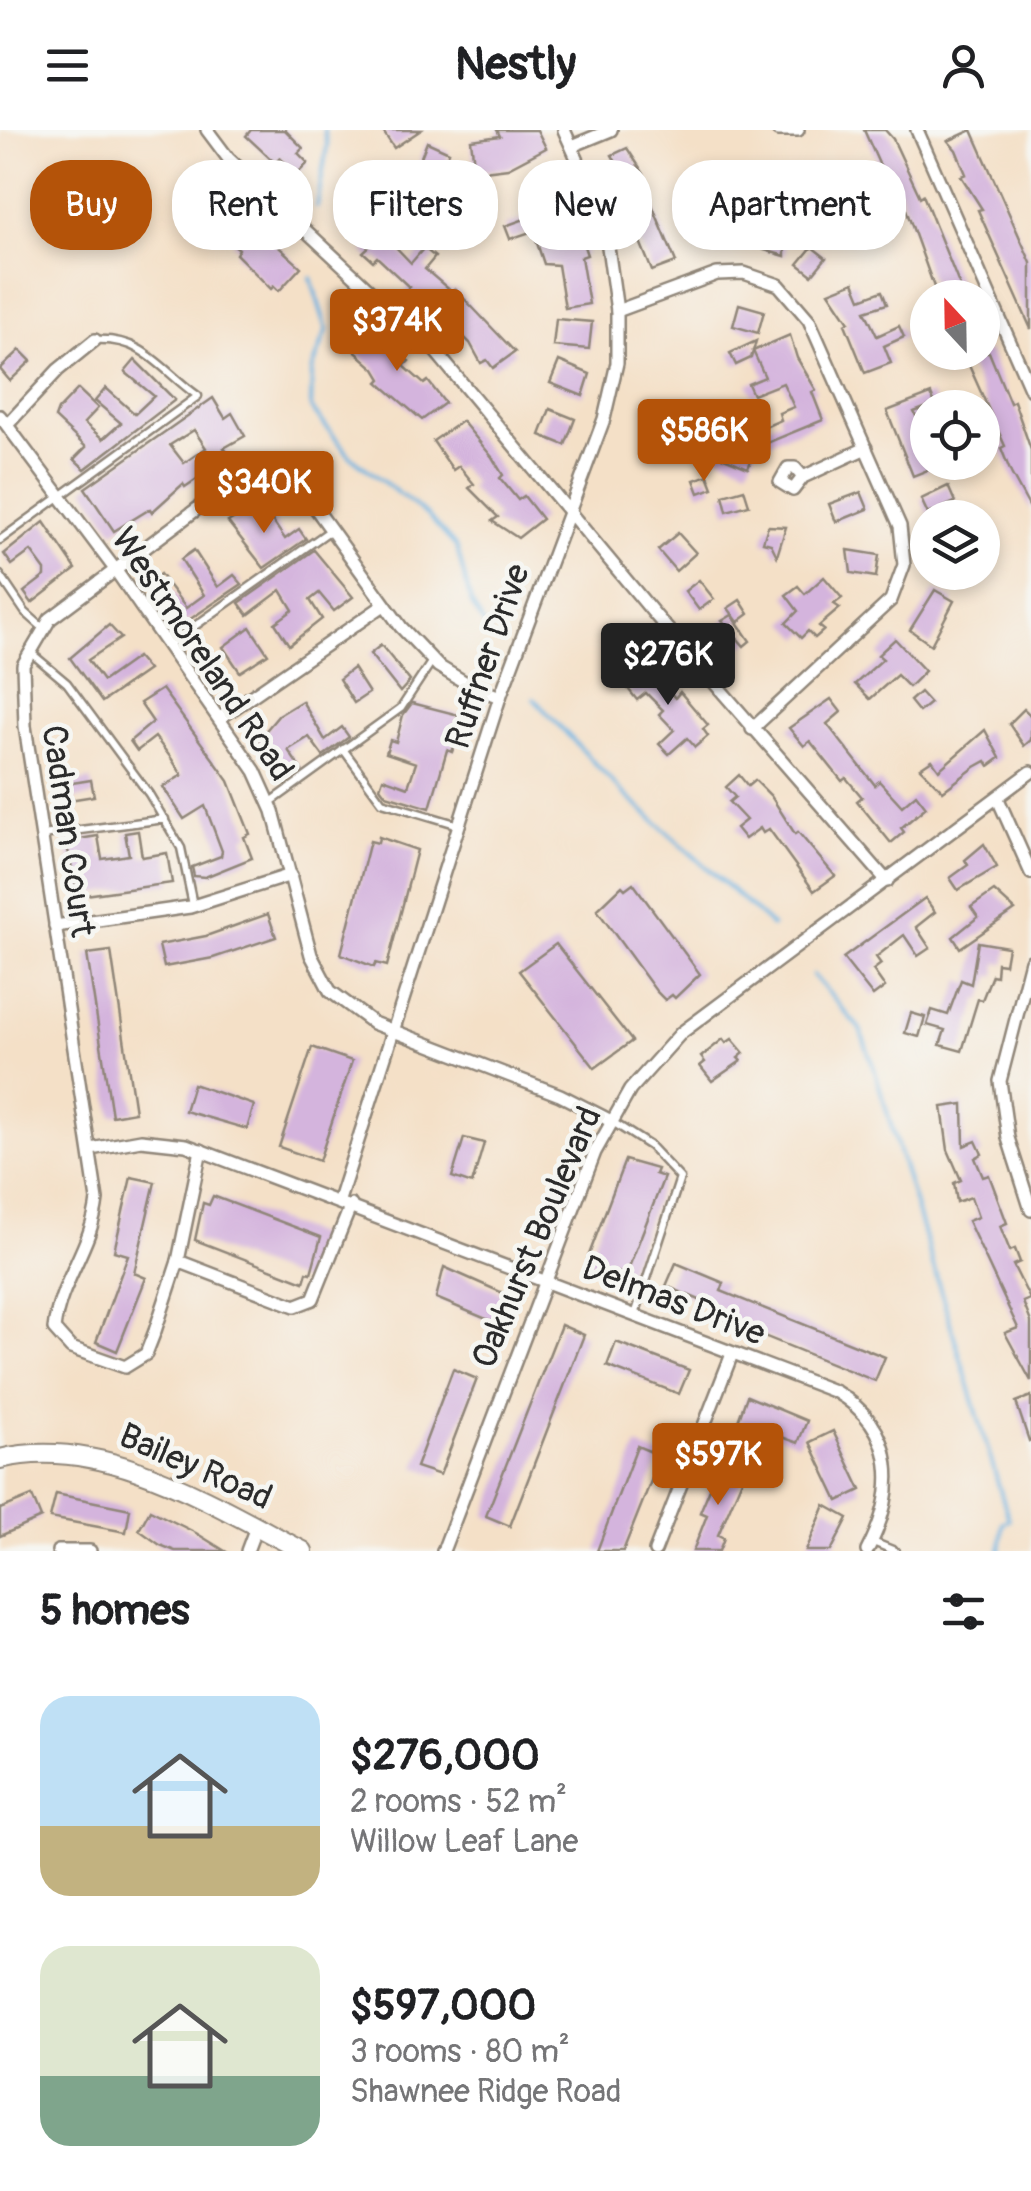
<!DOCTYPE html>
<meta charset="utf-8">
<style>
:root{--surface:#fff;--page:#f2f2f2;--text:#202124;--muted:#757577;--accent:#b45309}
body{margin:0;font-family:Pangolin,sans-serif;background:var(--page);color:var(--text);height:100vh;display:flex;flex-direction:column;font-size:38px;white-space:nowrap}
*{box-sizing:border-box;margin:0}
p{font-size:32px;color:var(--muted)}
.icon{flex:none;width:55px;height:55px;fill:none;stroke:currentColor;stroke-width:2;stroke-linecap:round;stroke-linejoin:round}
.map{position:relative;height:1421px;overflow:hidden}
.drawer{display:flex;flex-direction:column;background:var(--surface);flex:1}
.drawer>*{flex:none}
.top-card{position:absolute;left:30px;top:30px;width:972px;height:90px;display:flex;gap:20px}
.needle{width:65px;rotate:338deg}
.controls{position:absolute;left:910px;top:150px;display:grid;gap:20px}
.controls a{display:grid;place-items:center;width:90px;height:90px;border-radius:50%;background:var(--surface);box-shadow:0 5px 15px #0003;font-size:50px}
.price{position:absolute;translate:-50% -85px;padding:0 22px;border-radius:10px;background:var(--accent);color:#fff;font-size:32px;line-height:65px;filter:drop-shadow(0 2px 5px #0008)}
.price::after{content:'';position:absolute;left:50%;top:60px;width:30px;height:22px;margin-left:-15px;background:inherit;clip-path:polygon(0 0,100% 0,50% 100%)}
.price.on{background:#222;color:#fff}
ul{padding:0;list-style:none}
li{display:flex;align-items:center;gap:30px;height:250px;padding:0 40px}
li span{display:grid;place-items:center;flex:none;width:280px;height:200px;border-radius:30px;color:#555}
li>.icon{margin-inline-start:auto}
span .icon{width:120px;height:120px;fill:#fffc;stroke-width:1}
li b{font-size:42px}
h2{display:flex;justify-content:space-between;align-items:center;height:120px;padding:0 40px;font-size:42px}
.chip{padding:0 35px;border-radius:40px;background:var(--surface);box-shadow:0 5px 15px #0003;font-size:35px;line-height:90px}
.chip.on{background:var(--accent);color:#fff}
header{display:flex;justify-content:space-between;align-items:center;height:130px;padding:0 40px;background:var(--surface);font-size:45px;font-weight:700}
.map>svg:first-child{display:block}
</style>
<header><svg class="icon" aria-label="menu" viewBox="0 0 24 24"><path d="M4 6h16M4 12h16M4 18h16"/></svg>Nestly<svg class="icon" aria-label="person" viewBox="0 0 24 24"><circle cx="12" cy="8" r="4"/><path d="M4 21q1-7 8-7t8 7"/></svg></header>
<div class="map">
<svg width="1031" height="1421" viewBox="0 0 1031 1421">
<rect width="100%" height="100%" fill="#f6f6f2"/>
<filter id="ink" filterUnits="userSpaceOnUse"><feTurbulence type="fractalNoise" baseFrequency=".01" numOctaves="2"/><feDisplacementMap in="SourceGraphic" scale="20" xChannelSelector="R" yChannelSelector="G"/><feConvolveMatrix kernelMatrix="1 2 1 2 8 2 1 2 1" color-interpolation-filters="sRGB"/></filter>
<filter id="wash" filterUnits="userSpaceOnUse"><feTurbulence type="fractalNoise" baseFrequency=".0048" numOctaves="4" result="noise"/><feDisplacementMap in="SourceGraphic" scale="40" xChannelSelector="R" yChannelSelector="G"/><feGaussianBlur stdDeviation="2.25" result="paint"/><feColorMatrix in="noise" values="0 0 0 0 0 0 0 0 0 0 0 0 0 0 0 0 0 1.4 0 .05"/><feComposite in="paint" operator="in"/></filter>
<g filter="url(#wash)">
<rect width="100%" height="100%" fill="#f4e0c7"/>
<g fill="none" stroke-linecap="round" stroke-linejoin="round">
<g stroke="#68b1e0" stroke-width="4">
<polyline points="317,77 327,16 324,0"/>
<polyline points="311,148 327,200 312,241 311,278 350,326 428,386 457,418 471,473 489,503"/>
<polyline points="534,569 621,661 772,796"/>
<polyline points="813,845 860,899 875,941 1009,1390 1003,1393 1000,1421"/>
</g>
</g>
<g id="blocks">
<g fill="#d4b4dd" fill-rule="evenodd">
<polygon points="251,0 285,0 303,18 298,23 308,33 297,44 280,28 275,33 246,6"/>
<polygon points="382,0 421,0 394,18"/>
<polygon points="497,0 537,0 546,18 508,38 475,42 471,10 500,6"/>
<polygon points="864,0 885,0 893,9 920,67 923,65 961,159 938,168 899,60 892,63"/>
<polygon points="972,0 1031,133 1031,199 978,80 982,79 961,46 966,44 956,20 948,11"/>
<polygon points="427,12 449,22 446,29 457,33 452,45 419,32"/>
<polygon points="627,18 644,44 640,46 676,132 652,141 628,82 637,78 613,38 618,36 612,25"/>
<polygon points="556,53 574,103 579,101 587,125 581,127 589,174 565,178 558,135 544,134 533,101 510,109 505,96 536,85 527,66"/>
<polygon points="209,57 233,70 213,93 193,76"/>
<polygon points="361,62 378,78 369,89 411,133 424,118 435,127 425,139 452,162 455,159 515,222 493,238 487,230 481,233 470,213 451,194 447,198 406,161 409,157 377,127 373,131 363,122 372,114 350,94 346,98 336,88"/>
<polygon points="794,74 806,79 801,94 788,89"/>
<polygon points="251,92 301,137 279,161 274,156 271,159 236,124 239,119 232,113"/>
<polygon points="763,96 785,103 785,126 764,120 766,115 758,112"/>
<polygon points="812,117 826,128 812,145 798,134"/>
<polygon points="854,152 861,169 882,161 887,174 865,181 877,206 899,196 904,207 884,216 891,233 865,243 845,194 849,192 829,162"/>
<polygon points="739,174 764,181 758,203 733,196"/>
<polygon points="556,189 592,192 589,219 553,216"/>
<polygon points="371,191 380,200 376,205 409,231 404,236 424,254 428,251 445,273 422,290 378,252 381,249 375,239 350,217"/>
<polygon points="790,205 797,228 816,260 812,262 823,290 757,317 748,338 712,323 721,301 745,285 758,300 781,290 779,283 794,277 783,253 753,265 748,254 765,247 753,221"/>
<polygon points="756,211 751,228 736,235 730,223"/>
<polygon points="20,220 31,231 10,251 0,239"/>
<polygon points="963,222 989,222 1010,273 1014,271 1031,320 1031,380 1011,343 1001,318 1005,316"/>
<polygon points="135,230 175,270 85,339 74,329 86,317 55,288 58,280 78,259 98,278 84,293 103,309 121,293 95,271 106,258 135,284 154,266 125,242"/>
<polygon points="559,231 590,244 583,266 550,253"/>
<polygon points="931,264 935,274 914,282 928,311 928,340 913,346 887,281"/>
<path d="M213,268l12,20 7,-5 13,23 -21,12 6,7 -17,13 -28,19 -2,-3 -31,28 -2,-3 -36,22 -29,-43zM194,300l12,18 -22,15 -14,-18z"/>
<polygon points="550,279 575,289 565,315 540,305"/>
<polygon points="462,291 492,327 503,345 500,348 518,370 524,366 542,389 518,408 492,391 498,387 469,358 474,354 459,336 453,340 433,311"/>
<polygon points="708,345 713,358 699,363 694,350"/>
<polygon points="948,356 955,372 928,384 921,369"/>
<polygon points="744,359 749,375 727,381 723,365"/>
<polygon points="861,362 868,379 836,392 829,374"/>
<polygon points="260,373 285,409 299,399 306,409 264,438 228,392"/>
<polygon points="44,392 76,439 32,473 24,462 45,446 45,440 31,421 12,435 4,424"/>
<polygon points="768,396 786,397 777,426 771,414 763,412"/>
<polygon points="678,403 696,423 676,441 658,420"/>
<polygon points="194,420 218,457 234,445 242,454 180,496 151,451 160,444 186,478 204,465 181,429"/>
<polygon points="314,420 353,467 334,481 319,463 310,470 322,489 289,515 275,493 293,480 281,460 248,485 239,473"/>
<polygon points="848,420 879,425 876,447 851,443"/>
<polygon points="824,447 842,468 834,474 840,478 819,496 824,500 815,508 808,501 801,508 786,493 798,481 786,465 798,456 805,464"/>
<polygon points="699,450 714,469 699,480 685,461"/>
<polygon points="935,460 954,471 931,515 910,500"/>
<polygon points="740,470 749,484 738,492 728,478"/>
<polygon points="732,485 750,511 744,516 722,491"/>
<polygon points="109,495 121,508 88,530 103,551 137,527 148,540 102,572 70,528"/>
<polygon points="250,497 268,524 240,542 223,517"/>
<polygon points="895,509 925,541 909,557 897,545 870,569 855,554 883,529 878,525"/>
<polygon points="381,515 410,551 400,562 370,524"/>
<polygon points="644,531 675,568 680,562 708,595 703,599 708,606 695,617 687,608 669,624 659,614 674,600 659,584 663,580 646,563 637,570 621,550"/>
<polygon points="353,538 369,563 354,573 339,549"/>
<polygon points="162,559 229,651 250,704 244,707 252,728 205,747 194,746 192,737 221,726 222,721 205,676 184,689 163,657 182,645 171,628 155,607 137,621 130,611 153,592 140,573"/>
<polygon points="920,562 930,573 919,582 910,571"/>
<polygon points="831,569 841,582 827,594 875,655 879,651 902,676 916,664 926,677 901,698 904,702 891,713 857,671 862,667 846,648 842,651 810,611 804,616 789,598"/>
<polygon points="302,571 325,610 342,597 349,607 323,626 309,607 288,620 302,641 292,648 279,630 273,635 257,611 279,585"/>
<polygon points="412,573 459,585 451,606 457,608 452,622 447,620 430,678 386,665 380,657 383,648 408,657 416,633 386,623 390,610 396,612 403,585"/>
<polygon points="1024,579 1031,586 1031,610 1024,616 1009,594"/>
<polygon points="985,600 1000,628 989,636 986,631 975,637 943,661 920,638 932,630 939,640"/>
<polygon points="739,645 748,656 755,650 771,666 795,704 798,702 835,746 814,761 769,699 763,703 760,698 745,709 736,698 746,690 729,672 735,667 726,657"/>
<polygon points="91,650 94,666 69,670 66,654"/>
<polygon points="138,701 142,727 167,723 172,753 78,766 66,711 98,706 102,729 116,727 129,725 125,703"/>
<polygon points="379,707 417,720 387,836 376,833 374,837 341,824 370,711 378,713"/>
<polygon points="984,714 997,737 958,760 950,748 968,735 965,730"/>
<polygon points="633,753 700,844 675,868 672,865 665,870 656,861 597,780 622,756 625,759"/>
<polygon points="994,761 1015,780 960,818 953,807 978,787 971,777"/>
<polygon points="925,768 935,782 916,797 930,818 918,826 904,805 876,827 881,834 873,840 885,857 873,866 843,828"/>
<polygon points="268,784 276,807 213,828 164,837 159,815 206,806"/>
<polygon points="978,812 1008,817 1005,834 997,833 996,846 992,845 982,870 978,869 962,921 940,915 945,900 927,895 932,880 948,885 961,850 971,854"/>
<polygon points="556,814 632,911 595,938 519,841"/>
<polygon points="111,821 135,982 112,986 87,824"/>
<polygon points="911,883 925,887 919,907 905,903"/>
<polygon points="723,909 726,913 732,909 744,923 738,928 741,931 712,951 700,936 705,932 701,927"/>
<polygon points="312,917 352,931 319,1031 279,1017"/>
<polygon points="193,954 254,975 247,999 185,981"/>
<polygon points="963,974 964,1016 976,1011 982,1024 975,1028 983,1047 989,1045 1007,1093 1000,1096 1010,1121 1015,1119 1020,1132 1013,1135 1030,1169 1023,1172 1031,1192 1031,1251 1005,1203 1018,1198 968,1091 978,1087 971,1067 957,1072 954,1053 961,1050 948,1020 942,977"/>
<polygon points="464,1008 484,1013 472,1054 452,1047"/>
<polygon points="625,1030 657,1039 655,1044 664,1047 626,1145 617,1142 615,1145 587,1130"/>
<polygon points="131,1047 155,1052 134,1143 146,1148 117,1221 96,1212 128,1125 114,1121"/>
<polygon points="213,1066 321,1107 311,1143 307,1142 304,1152 195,1110 203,1073 209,1075"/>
<polygon points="676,1133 724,1153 721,1161 885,1227 875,1251 722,1189 726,1181 666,1156"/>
<polygon points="444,1137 514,1168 503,1196 436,1168"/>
<polygon points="561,1195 584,1205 510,1396 486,1386"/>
<polygon points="616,1212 689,1240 679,1264 607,1236"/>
<polygon points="453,1239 477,1249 440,1345 416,1337"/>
<polygon points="747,1266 807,1291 798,1313 738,1291"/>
<polygon points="1031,1266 1031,1310 1029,1311 1016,1272"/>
<polygon points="833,1301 861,1360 838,1371 810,1312"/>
<polygon points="637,1316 661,1326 623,1421 597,1421"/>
<polygon points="720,1335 744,1345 718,1405 724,1408 719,1421 693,1421 707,1385 700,1382"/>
<polygon points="56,1364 130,1379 126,1402 50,1388"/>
<polygon points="32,1366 41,1388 0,1406 0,1379"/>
<polygon points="825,1375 848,1388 831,1421 806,1421"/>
<polygon points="150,1380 196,1403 225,1421 175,1421 160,1415 139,1400"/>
</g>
</g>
</g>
<g filter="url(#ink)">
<use href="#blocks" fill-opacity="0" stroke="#908679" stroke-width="2.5"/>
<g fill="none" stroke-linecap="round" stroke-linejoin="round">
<defs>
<g id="lane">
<path d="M0,410l198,-144c-37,-26 -54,-59 -103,-56"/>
<polyline points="0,445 25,482 43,498"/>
<polyline points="168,515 332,399"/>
<polyline points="30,522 67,553 149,664 181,718 193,775"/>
<polyline points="343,619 382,672 459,695"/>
<polyline points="271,672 401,578 432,531"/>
<polyline points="42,705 165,689"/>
<polyline points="611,991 650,1016 680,1048 635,1185"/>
<polyline points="873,1412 895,1421"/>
</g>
<g id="street">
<polyline points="207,0 228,28 436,222 657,487 887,751"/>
<polyline points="778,0 798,0"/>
<polyline points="917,0 1031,260"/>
<polyline points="572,16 611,0"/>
<polyline points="617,181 717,144 744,143 779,155 809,190 900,396 904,435 891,470 752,599"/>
<polyline points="0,286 114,438 255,641 273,681 311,825 330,861 373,893 560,965 611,991"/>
<polyline points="8,294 58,240 95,210"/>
<polyline points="803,347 793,360 780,352 788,338 795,338 803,347 866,318"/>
<polyline points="220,588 384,475"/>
<polyline points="998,669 1031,743"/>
<polyline points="55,796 190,777 291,745"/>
<polyline points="1031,831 1000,951 1008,1008 1031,1080"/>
<path d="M91,1019l50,-9 45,5 650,247c63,37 62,100 31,159"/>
<path d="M201,1020l-23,111 -23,70 -9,23 -21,13 -54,-19 -17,-19c5,-46 38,-82 43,-129l-72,-474 -2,-61 27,-46 171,-128 21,-15 20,-6 17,1 17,10 105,146 37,39 33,20 29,11"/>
<polyline points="339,1070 500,567 604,289 617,233 617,181 608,117 592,62 564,0"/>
<polyline points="178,1131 295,1176 313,1169 351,1075"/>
<polyline points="58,1421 90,1421"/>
<polyline points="247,1421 256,1397"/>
<polyline points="443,1421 595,1022 630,960 681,903 1031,642"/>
<polyline points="655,1421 732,1224"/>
</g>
<path id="secondary" d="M0,1329c104,-25 213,45 303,92"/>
</defs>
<use href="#lane" stroke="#908679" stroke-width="11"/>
<use href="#street" stroke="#908679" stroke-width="16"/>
<use href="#secondary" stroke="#908679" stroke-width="22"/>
<use href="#lane" stroke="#fff" stroke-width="6"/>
<use href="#street" stroke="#fff" stroke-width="11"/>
<use href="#secondary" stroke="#fff" stroke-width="18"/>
</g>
</g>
<g text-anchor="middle" stroke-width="9" stroke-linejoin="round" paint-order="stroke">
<g font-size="35" fill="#2b2b2b" stroke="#f6f6f2">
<text transform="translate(203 524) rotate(56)" y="12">Westmoreland Road</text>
<text transform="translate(487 526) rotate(-71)" y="12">Ruffner Drive</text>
<text transform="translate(69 701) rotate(82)" y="12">Cadman Court</text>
<text transform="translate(536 1107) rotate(-67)" y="12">Oakhurst Boulevard</text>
<text transform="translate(674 1170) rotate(21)" y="12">Delmas Drive</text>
<text transform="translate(196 1336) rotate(24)" y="12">Bailey Road</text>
</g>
</g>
</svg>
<div class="controls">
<a><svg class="needle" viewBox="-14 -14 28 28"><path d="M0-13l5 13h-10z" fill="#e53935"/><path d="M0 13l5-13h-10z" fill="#757577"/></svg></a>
<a><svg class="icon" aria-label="locate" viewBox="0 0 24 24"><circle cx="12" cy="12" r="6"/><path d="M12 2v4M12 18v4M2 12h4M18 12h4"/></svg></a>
<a><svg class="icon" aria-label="layers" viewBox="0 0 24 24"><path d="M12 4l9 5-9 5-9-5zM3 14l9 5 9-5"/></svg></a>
</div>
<b class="price" style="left:397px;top:244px">$374K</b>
<b class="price" style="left:704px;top:354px">$586K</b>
<b class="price" style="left:264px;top:406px">$340K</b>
<b class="price on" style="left:668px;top:578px">$276K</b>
<b class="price" style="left:718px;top:1378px">$597K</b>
<div class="top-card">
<a class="chip on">Buy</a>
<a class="chip">Rent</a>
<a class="chip">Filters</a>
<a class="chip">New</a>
<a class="chip">Apartment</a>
</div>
</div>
<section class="drawer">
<h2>5 homes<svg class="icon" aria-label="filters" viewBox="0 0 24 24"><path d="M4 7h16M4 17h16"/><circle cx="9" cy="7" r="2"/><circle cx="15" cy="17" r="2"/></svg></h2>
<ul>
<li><span style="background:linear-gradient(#bfe0f5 65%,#c2b280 0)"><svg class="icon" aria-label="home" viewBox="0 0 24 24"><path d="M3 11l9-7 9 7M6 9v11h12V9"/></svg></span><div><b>$276,000</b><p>2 rooms · 52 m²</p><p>Willow Leaf Lane</p></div></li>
<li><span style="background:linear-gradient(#dfe7d0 65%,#7fa58c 0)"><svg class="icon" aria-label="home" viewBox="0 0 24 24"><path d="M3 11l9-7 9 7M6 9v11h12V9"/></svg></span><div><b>$597,000</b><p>3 rooms · 80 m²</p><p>Shawnee Ridge Road</p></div></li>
</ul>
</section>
